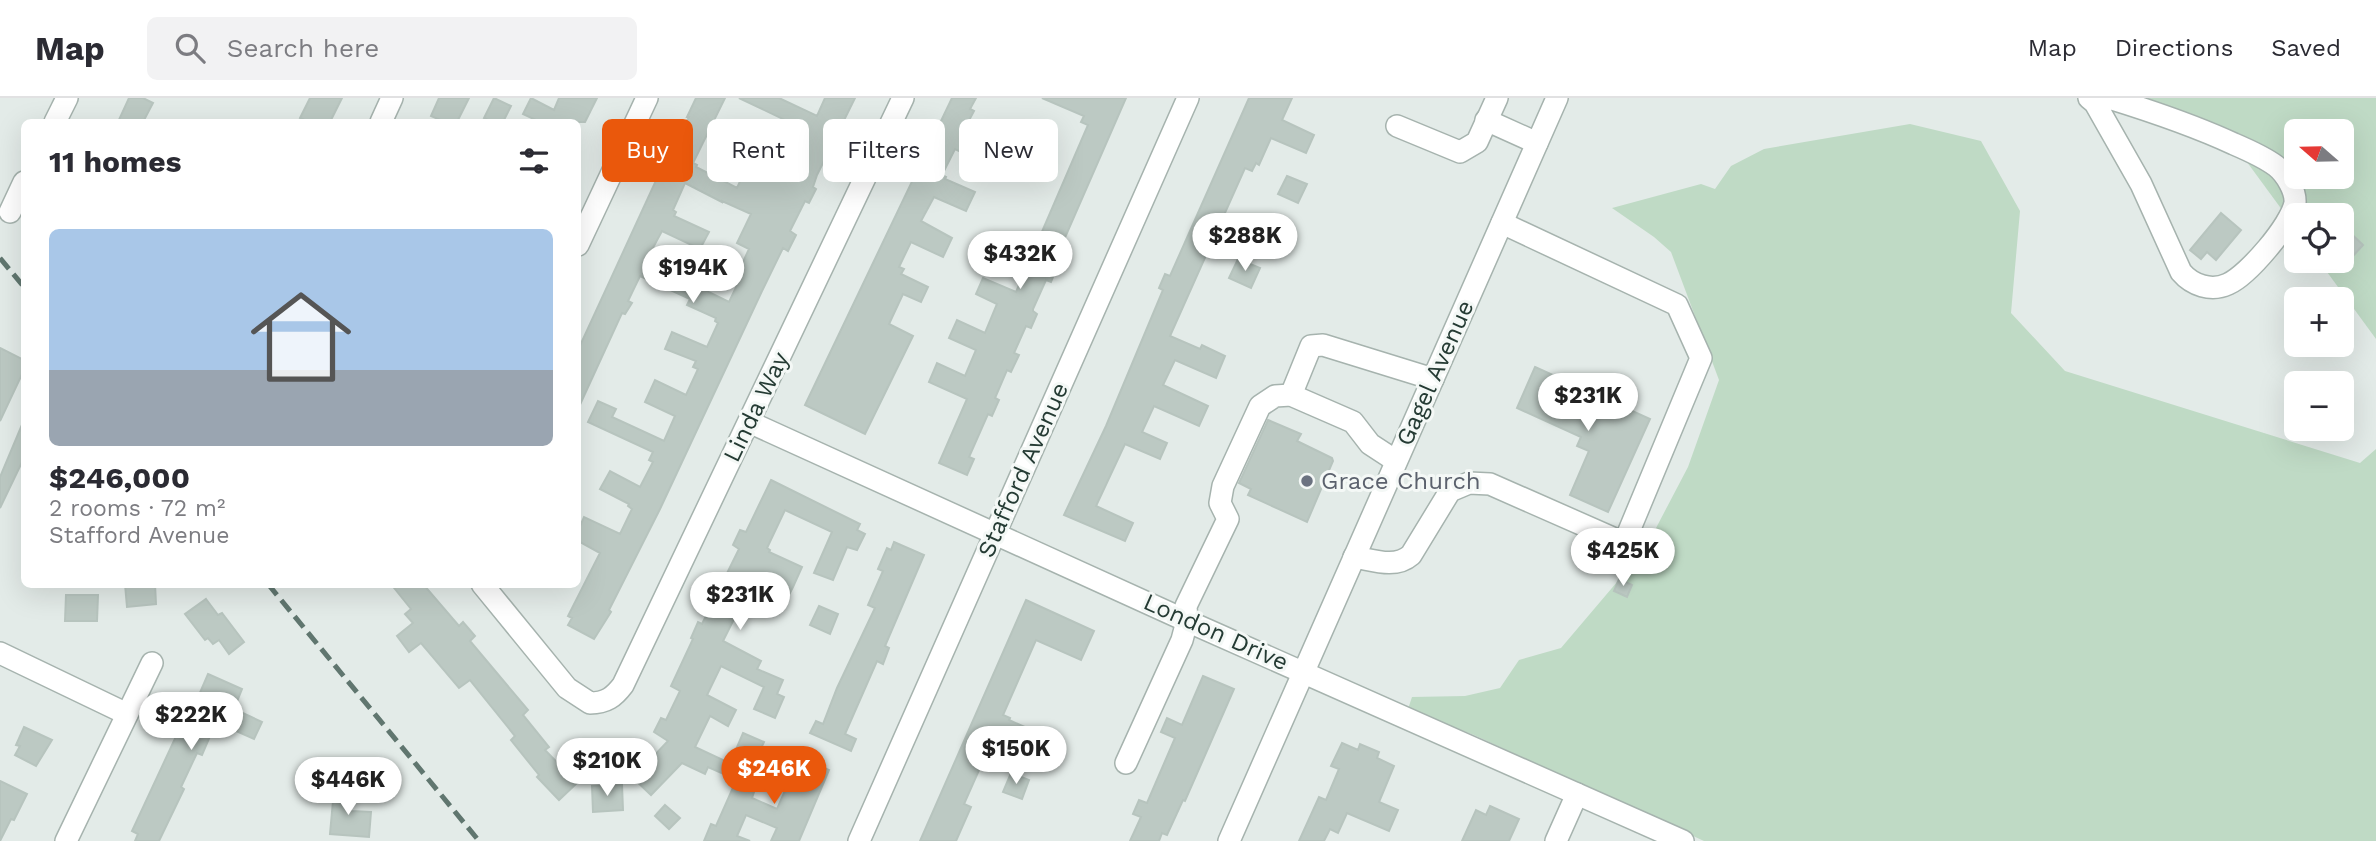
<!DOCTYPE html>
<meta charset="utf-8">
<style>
:root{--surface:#fff;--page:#f2f2f3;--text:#2b2b33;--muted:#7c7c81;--line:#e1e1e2;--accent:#ea580c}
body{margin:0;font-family:"Work Sans",sans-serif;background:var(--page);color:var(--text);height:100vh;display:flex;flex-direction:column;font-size:26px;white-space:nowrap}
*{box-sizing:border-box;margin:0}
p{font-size:23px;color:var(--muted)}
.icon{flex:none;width:38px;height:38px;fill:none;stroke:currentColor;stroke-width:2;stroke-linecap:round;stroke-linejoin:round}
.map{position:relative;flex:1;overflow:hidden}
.panel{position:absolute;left:21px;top:21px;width:560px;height:469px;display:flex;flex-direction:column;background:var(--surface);border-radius:10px;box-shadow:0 7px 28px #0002}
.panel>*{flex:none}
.top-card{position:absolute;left:602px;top:21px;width:665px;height:63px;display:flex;gap:14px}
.needle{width:46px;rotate:290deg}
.buttons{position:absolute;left:2284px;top:21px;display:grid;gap:14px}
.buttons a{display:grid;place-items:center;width:70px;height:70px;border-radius:10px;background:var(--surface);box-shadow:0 7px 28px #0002;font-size:35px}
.price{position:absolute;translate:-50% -60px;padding:0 16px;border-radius:24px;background:#fff;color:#222;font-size:23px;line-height:46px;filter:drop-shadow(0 2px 4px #0008)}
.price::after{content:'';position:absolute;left:50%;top:42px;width:21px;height:16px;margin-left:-10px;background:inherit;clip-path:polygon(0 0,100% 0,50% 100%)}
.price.current{background:var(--accent);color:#fff}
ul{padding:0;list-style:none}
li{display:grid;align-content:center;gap:14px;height:371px;padding:0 28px}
li span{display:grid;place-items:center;height:217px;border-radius:10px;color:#555}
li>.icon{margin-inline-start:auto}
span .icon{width:126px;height:126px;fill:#fffc;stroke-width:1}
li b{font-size:30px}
h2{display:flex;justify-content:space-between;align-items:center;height:84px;padding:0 28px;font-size:30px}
.pill{padding:0 24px;border-radius:10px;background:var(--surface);box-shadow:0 7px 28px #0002;font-size:24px;line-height:63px}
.pill.current{background:var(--accent);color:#fff}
header{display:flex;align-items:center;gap:42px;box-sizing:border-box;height:98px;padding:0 35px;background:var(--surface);border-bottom:2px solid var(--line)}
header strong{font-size:33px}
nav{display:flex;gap:38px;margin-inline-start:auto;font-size:24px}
.search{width:490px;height:63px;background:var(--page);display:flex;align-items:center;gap:18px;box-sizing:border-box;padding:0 24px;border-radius:10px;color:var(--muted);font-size:26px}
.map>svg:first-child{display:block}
</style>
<header>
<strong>Map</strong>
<div class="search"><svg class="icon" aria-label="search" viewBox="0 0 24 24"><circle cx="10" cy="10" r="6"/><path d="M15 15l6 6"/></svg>Search here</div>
<nav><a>Map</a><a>Directions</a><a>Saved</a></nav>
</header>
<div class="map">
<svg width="2376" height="743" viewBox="0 0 2376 743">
<rect width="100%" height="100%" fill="#e3ebe8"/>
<g fill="#bfdac5" fill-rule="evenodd">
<path d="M2145,0h231v241l-57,-78h23v-46h-46v14l-74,-101zM2296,33h46v46h-46z"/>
<polygon points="1910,26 1981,43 2020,113 2011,215 2065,273 2360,365 2376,351 2376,743 1704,743 1474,637 1408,611 1412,599 1465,598 1500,590 1519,562 1561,550 1645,451 1688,369 1719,282 1671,154 1654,139 1612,110 1701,86 1715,91 1731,68 1764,51"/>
</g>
<g fill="#bcc9c3" stroke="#b7c4be" stroke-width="2" fill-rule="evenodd">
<polygon points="129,0 143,0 153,5 143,24 118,24"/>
<polygon points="310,0 342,0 330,24 309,24 300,20"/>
<polygon points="439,0 469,0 457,24 445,24 431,18"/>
<polygon points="494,0 511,8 503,24 492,24 484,20"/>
<polygon points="531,0 554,12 559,0 597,0 585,24 540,24 523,16"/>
<path d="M696,0h29l-32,65 4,2 -1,2 41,21 20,-43 38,18 11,-25 -4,-1 4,-7 -67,-32h40l38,18 8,-18h30l-38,77 -4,12 3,2 -7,14 -4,-2 -15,30 6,4 -8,16 -5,-3 -21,43 -102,218 -51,101 2,2 -17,27 -26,-14 4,-7 -4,-2 32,-63 -22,-12v-10l6,-14 36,17 12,-25 -4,-3 1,-2 -29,-15 10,-18 30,16 13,-25 -4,-2 4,-8 -65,-30 10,-21 18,8 -4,8 52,24 11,-25 -30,-14 10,-22 31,15 12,-26 -5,-2 3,-6 -31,-12 7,-17 35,15 11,-24 -3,-2 1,-3 -29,-13 3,-6 -50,-23 -12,25 4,2 -7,11 -3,-1 -44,96v-59l87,-189 7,-15 3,1 14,-30h-2zM685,85l37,19v-1l29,13 -14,29 12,6 -12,26 4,2 -12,25 -78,-38 3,-6 -5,-3 13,-24 38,18 9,-17 -35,-16 2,-4 -3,-2z"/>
<polygon points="952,0 976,0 970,11 974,13 965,30 969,32 968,36 994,49 986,66 955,51 942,77 946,79 945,81 975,94 966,113 934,99 921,123 952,140 943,159 911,144 899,169 904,171 901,176 928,189 921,204 903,196 889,226 913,238 865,336 805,307"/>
<polygon points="1042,0 1126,0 1053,167 1057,169 1051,184 1046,182 1033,211 1033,213 1037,216 1031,230 1026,228 1014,255 1019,257 1011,274 1007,272 995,300 999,302 992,318 988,316 969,359 974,361 967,377 939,365 967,301 929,284 937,265 965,278 976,252 949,240 957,222 985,235 997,206 976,196 983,180 1016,194 1088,27 1081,24 1084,18"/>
<polygon points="1249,0 1292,0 1282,22 1314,37 1306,55 1271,40 1259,67 1256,65 1252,73 1245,70 1170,238 1200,251 1202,247 1225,258 1216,280 1175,262 1163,287 1208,308 1199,328 1154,308 1142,334 1167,345 1160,361 1125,346 1096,408 1133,425 1125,443 1064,417 1106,328 1163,192 1159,190 1165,176 1170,178"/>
<polygon points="1033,30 1052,38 1043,58 1024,50"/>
<polygon points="1287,78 1307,86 1298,105 1278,96"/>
<polygon points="2221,115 2241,132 2216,162 2207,154 2201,161 2190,152"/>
<polygon points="2342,127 2363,147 2342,170"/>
<polygon points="1238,161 1260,170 1251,190 1229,180"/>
<polygon points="0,250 24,262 24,272 0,323"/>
<polygon points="1535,269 1650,321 1608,414 1570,397 1589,353 1577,348 1581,339 1517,310"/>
<polygon points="24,322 24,360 0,410 0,379"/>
<polygon points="1268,322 1301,336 1297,343 1332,360 1333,363 1307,424 1248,397 1251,391 1239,385"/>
<polygon points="771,382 860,426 857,432 865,436 857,452 847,449 833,482 814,475 832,434 785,412 767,450 770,452 769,454 802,469 793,489 779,516 753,504 750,511 741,507 723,543 761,563 757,571 783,582 777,596 784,599 775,620 754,611 764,589 721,568 707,597 736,612 728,628 710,618 695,649 740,670 735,681 708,669 705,676 682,665 651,697 633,680 668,643 654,634 661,620 666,622 680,593 671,588 693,541 691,540 698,524 702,526 739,451 733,447 740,432 746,434"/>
<polygon points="894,444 924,457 885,548 889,550 883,566 877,563 845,636 856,641 851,653 810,635 816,623 823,626 837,590 875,510 868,507 883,473 878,471 887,450 891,452"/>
<polygon points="1619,481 1632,487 1627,499 1614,493"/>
<polygon points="125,486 155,486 156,506 127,509"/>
<polygon points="391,486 423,486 459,528 463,524 475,538 470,543 528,612 523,617 549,649 545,652 577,685 559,702 537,679 539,677 511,642 515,638 470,582 459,590 421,545 409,554 397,538 413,525 405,516 411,511"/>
<polygon points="66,497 98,497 97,523 65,523"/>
<polygon points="206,501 218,517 222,515 244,544 229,556 219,542 213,546 208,540 205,542 185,516"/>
<polygon points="1026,502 1094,533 1081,562 1036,542 1003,617 1010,620 1009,622 1043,637 1035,654 995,636 964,706 971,709 956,743 920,743"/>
<polygon points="819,508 838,516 830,536 810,527"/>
<polygon points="208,576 242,591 234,611 262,624 254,641 216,624 202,657 197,655 181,689 184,691 159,743 135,743 138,736 132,733 186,617 190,618"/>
<polygon points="1203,578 1234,591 1185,703 1183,702 1167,737 1162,735 1159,743 1130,743 1141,719 1133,716 1139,702 1147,705 1175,640 1161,634 1167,620 1182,627"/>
<polygon points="24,629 52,642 36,668 15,657 20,648 16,647"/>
<polygon points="743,635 764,644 755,663 735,654"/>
<polygon points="1342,645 1358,652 1360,646 1379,654 1377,660 1394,668 1379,704 1398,712 1389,733 1347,715 1338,735 1330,731 1324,743 1299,743 1319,699 1326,702 1339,671 1331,668"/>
<polygon points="795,657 829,672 799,743 771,743 777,730 746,717 737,738 750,743 704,743 711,726 716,728 735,685 754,694 752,700 777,711 792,677 788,675"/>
<polygon points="1011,675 1029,682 1022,701 1003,694"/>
<polygon points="0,683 27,696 14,722 11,721 0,743"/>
<polygon points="622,687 623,712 593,714 592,688"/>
<polygon points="334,692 352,693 351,713 371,714 369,739 330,736"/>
<polygon points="665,707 680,720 669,731 655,718"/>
<polygon points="1490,708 1519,721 1509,743 1462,743 1476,712 1486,717"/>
</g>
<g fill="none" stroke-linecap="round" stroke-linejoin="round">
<defs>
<g id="minor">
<path d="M2089,0l6,5 46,81 40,88c11,13 30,20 47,12 20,-9 63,-59 67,-81 1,-12 -9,-29 -19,-37 -12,-9 -28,-16 -42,-22 -41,-19 -83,-33 -125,-46"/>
<polyline points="1486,22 1537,45"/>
<polyline points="55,24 67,0"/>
<polyline points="381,24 392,0"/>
<polyline points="1397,28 1460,54 1477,44 1497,0"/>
<polyline points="10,114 24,84"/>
<polyline points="578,147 647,0"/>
<polyline points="1291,297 1311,248 1323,247 1433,281"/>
<polyline points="749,324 1187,523 1683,743"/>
<path d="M1354,459c19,3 41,12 57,-2l39,-64 19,-8 21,1 134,59 77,-185 -24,-53 -175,-82"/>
<path d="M482,486l85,104 23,15c16,0 24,-6 33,-18l280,-587"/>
<polyline points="0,555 127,616"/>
<polyline points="1126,665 1182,542 1187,523 1186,508 1228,421 1220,405 1223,388 1260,308 1275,298 1291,297 1353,324 1370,346 1396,363"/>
<polyline points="66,743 152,565"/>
<polyline points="859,743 1188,0"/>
<polyline points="1229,743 1557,0"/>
<polyline points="1556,743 1577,696"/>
</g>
</defs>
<use href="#minor" stroke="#a6b3ae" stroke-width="24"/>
<use href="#minor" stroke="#fff" stroke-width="21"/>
<g stroke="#60766f" stroke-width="5" stroke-dasharray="14 7" stroke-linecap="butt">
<polyline points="0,160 24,189"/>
<polyline points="268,486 479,743"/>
</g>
</g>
<circle fill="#6b7280" stroke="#f4f8f6" stroke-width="2.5" cx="1307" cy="383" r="7"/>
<g text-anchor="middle" stroke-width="6" stroke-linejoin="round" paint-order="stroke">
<g font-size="24" fill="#253b34" stroke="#f4f8f6">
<text transform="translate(1435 275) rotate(-66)" y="8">Gagel Avenue</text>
<text transform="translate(756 309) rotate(-64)" y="8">Linda Way</text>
<text transform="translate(1023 372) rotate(-66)" y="8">Stafford Avenue</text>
<text transform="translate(1216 534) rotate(24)" y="8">London Drive</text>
</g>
<g font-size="24" fill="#5b616d" stroke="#f4f8f6" text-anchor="start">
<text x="1321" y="391">Grace Church</text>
</g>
</g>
</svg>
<div class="buttons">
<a><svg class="needle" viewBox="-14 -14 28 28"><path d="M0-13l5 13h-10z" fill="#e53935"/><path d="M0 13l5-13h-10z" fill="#7c7c81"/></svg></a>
<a><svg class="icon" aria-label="locate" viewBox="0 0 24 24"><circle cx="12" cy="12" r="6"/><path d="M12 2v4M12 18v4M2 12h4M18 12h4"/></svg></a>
<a>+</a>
<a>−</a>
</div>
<b class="price" style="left:1245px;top:175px">$288K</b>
<b class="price" style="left:1020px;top:193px">$432K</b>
<b class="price" style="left:693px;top:207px">$194K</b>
<b class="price" style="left:1588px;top:335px">$231K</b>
<b class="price" style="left:1623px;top:490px">$425K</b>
<b class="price" style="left:740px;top:534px">$231K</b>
<b class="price" style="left:191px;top:654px">$222K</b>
<b class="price" style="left:1016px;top:688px">$150K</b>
<b class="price" style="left:607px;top:700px">$210K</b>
<b class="price current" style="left:774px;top:708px">$246K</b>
<b class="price" style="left:348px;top:719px">$446K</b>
<div class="top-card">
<a class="pill current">Buy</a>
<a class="pill">Rent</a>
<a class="pill">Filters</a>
<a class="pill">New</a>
</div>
<section class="panel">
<h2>11 homes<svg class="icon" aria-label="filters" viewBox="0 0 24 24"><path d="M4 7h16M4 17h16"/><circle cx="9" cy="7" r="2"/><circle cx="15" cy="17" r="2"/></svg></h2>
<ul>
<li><span style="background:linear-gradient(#a9c7e8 65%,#9aa5b1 0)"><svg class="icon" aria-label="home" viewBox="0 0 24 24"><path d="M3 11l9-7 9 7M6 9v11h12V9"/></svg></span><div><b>$246,000</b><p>2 rooms · 72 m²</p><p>Stafford Avenue</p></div></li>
</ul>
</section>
</div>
